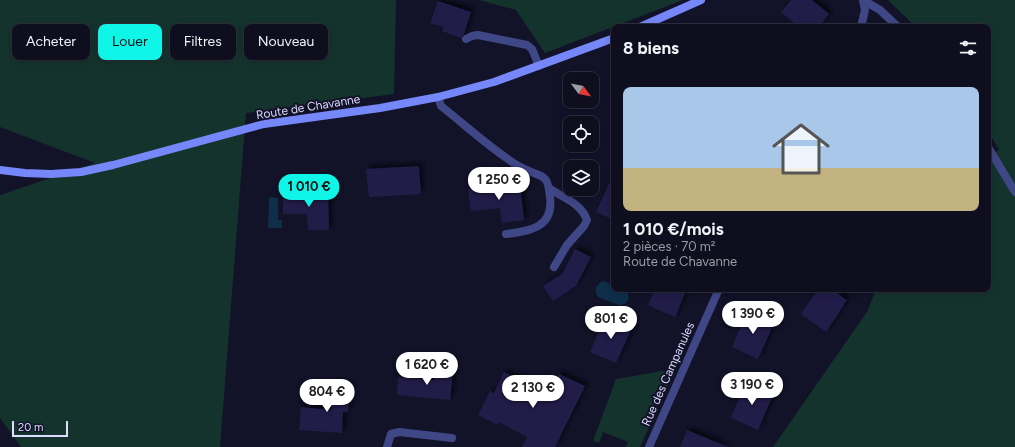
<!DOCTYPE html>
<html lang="fr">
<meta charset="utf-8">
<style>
:root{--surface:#0e0e1f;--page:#171728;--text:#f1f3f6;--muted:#9b9ca4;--line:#2e2e3d;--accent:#0ff5e7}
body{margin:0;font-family:Figtree,sans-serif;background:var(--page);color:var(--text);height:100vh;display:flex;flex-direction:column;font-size:15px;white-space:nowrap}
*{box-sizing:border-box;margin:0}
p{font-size:13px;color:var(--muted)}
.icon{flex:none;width:22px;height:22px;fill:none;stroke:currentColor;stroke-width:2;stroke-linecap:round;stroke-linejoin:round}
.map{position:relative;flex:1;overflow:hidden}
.sheet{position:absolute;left:611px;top:24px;width:380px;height:268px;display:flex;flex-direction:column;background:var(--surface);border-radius:8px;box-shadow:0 2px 10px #0003,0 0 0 1px var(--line)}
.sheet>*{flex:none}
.hud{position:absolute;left:12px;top:24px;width:380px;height:36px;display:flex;gap:8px}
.needle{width:26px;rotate:122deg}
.fabs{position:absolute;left:563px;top:72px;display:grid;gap:8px}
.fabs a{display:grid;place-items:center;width:36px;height:36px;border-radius:8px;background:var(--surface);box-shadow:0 2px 10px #0003,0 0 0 1px var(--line);font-size:20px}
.scale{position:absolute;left:12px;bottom:10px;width:56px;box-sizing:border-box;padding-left:4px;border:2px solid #dbdcfe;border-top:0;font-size:11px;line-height:14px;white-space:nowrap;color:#dbdcfe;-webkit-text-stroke:3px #121229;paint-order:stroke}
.price{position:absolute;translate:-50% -34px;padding:0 9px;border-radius:14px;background:#fff;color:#222;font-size:13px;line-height:26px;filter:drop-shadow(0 1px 2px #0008)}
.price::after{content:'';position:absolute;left:50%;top:24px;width:12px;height:9px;margin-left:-6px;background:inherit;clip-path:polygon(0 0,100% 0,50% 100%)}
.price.on{background:var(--accent);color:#111}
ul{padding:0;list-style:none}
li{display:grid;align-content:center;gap:8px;height:212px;padding:0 12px}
li span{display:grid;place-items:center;height:124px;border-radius:8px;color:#555}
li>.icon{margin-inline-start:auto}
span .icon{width:72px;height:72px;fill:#fffc;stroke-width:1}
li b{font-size:17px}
h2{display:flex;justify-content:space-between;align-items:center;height:48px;padding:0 12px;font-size:17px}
.chip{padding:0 14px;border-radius:8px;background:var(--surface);box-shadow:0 2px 10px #0003,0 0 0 1px var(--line);font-size:14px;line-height:36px}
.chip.on{background:var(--accent);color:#111}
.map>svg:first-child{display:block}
</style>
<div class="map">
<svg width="1015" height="447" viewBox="0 0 1015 447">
<defs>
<filter id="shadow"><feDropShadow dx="3.5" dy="-3.5" stdDeviation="2" flood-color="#0009"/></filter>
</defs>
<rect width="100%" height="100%" fill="#121229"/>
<g fill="#15332d">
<polygon points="0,0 396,0 394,94 246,113 220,447 21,447 0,418 0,195 95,163 0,127"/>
<polygon points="479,0 683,0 545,53 516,10"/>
<polygon points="888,0 1015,0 1015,447 773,447 867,312 876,289 988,289 988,159 999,149 988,132 988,27 916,27"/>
<polygon points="668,370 674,372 640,447 626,447 628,442 603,432 599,443 593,441 616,379"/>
</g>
<g fill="#0f2e4a">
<polygon points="269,197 278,198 278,220 282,220 282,228 268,228"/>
<path d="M604,281l10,5v3c7,0 13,0 15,8 -1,5 -5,9 -10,8l-21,-8 -2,-4v-6l5,-5z"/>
<polygon points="404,359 426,361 425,372 403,371"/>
</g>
<g fill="#201e49" filter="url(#shadow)">
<polygon points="791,0 812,0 829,14 819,27 799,27 781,12"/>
<polygon points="438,1 471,12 464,34 461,38 442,31 444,27 430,23"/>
<polygon points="419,166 421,194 369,197 366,169"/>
<polygon points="614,173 614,220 596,212"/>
<polygon points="520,183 524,220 502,223 500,208 471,211 468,189"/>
<polygon points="283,192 328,193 329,230 308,230 307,214 283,214"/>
<polygon points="575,249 591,257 576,286 553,301 543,286 562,274"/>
<polygon points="655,289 687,289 675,317 648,305"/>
<polygon points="818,289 831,289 847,300 826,332 801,314"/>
<polygon points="747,312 774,323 758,359 732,347"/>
<polygon points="605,317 632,328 616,363 590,352"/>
<polygon points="434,370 453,372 450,400 397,395 398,377 434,380"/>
<polygon points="504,372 549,394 559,374 585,386 555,447 522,447 527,437 499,422 498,425 478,415 490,391 494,393"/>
<polygon points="334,383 350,385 348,412 343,412 342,433 299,430 301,407 331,410"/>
<polygon points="745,383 773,395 758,430 731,418"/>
<polygon points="687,430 728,447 680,447"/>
</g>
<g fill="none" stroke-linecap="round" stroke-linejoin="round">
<g stroke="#3f4786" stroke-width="8">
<polyline points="466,39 472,36 478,35 527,45 532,49 539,66"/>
<path d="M438,97l3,9 5,4c20,16 40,34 62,49 6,5 14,9 21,12 6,3 12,4 16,8 4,4 4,12 5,18 4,31 -21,34 -44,37"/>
<path d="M549,188c15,11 31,14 38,32l-3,6 -17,19 -13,22"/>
</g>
<g stroke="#3f4786" stroke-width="8">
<polyline points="863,0 880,10 898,27"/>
<polyline points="861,27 865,10 863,0"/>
<polyline points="988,147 1015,192"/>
<polyline points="387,447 391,434 399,432 452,438"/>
<polyline points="649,447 719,289"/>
</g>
<g stroke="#7688f9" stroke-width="8">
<polyline points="640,27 701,0"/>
<polyline points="0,170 25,173 51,174 81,172 113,165 264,124 380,108 438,97 494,82 614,38"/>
</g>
</g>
<g text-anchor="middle" stroke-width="4" stroke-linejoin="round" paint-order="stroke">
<g font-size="12" fill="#dbdcfe" stroke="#121229">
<text transform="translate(308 107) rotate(-9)" y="4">Route de Chavanne</text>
<text transform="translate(668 374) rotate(-66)" y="4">Rue des Campanules</text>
</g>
</g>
</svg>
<div class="fabs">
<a><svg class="needle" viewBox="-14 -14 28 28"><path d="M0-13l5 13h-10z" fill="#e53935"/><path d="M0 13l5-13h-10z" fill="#9b9ca4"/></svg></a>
<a><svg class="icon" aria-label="locate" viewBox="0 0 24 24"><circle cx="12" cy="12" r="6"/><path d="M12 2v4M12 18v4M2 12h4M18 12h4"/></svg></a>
<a><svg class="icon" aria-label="layers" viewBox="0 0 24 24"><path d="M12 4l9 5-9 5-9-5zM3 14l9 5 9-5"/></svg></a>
</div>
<div class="scale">20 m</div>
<b class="price" style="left:499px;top:201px">1 250 €</b>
<b class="price on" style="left:309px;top:208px">1 010 €</b>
<b class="price" style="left:753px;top:335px">1 390 €</b>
<b class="price" style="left:611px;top:340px">801 €</b>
<b class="price" style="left:427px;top:386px">1 620 €</b>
<b class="price" style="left:752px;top:406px">3 190 €</b>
<b class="price" style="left:533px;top:409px">2 130 €</b>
<b class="price" style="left:327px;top:413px">804 €</b>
<div class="hud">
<a class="chip">Acheter</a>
<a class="chip on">Louer</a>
<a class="chip">Filtres</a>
<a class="chip">Nouveau</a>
</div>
<section class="sheet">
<h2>8 biens<svg class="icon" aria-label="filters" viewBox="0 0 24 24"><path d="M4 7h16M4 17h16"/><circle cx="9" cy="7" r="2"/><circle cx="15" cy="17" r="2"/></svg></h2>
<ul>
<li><span style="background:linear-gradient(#a9c7e8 65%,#c2b280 0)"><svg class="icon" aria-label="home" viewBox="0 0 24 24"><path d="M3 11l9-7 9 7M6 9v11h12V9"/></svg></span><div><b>1 010 €/mois</b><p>2 pièces · 70 m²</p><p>Route de Chavanne</p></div></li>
</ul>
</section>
</div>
